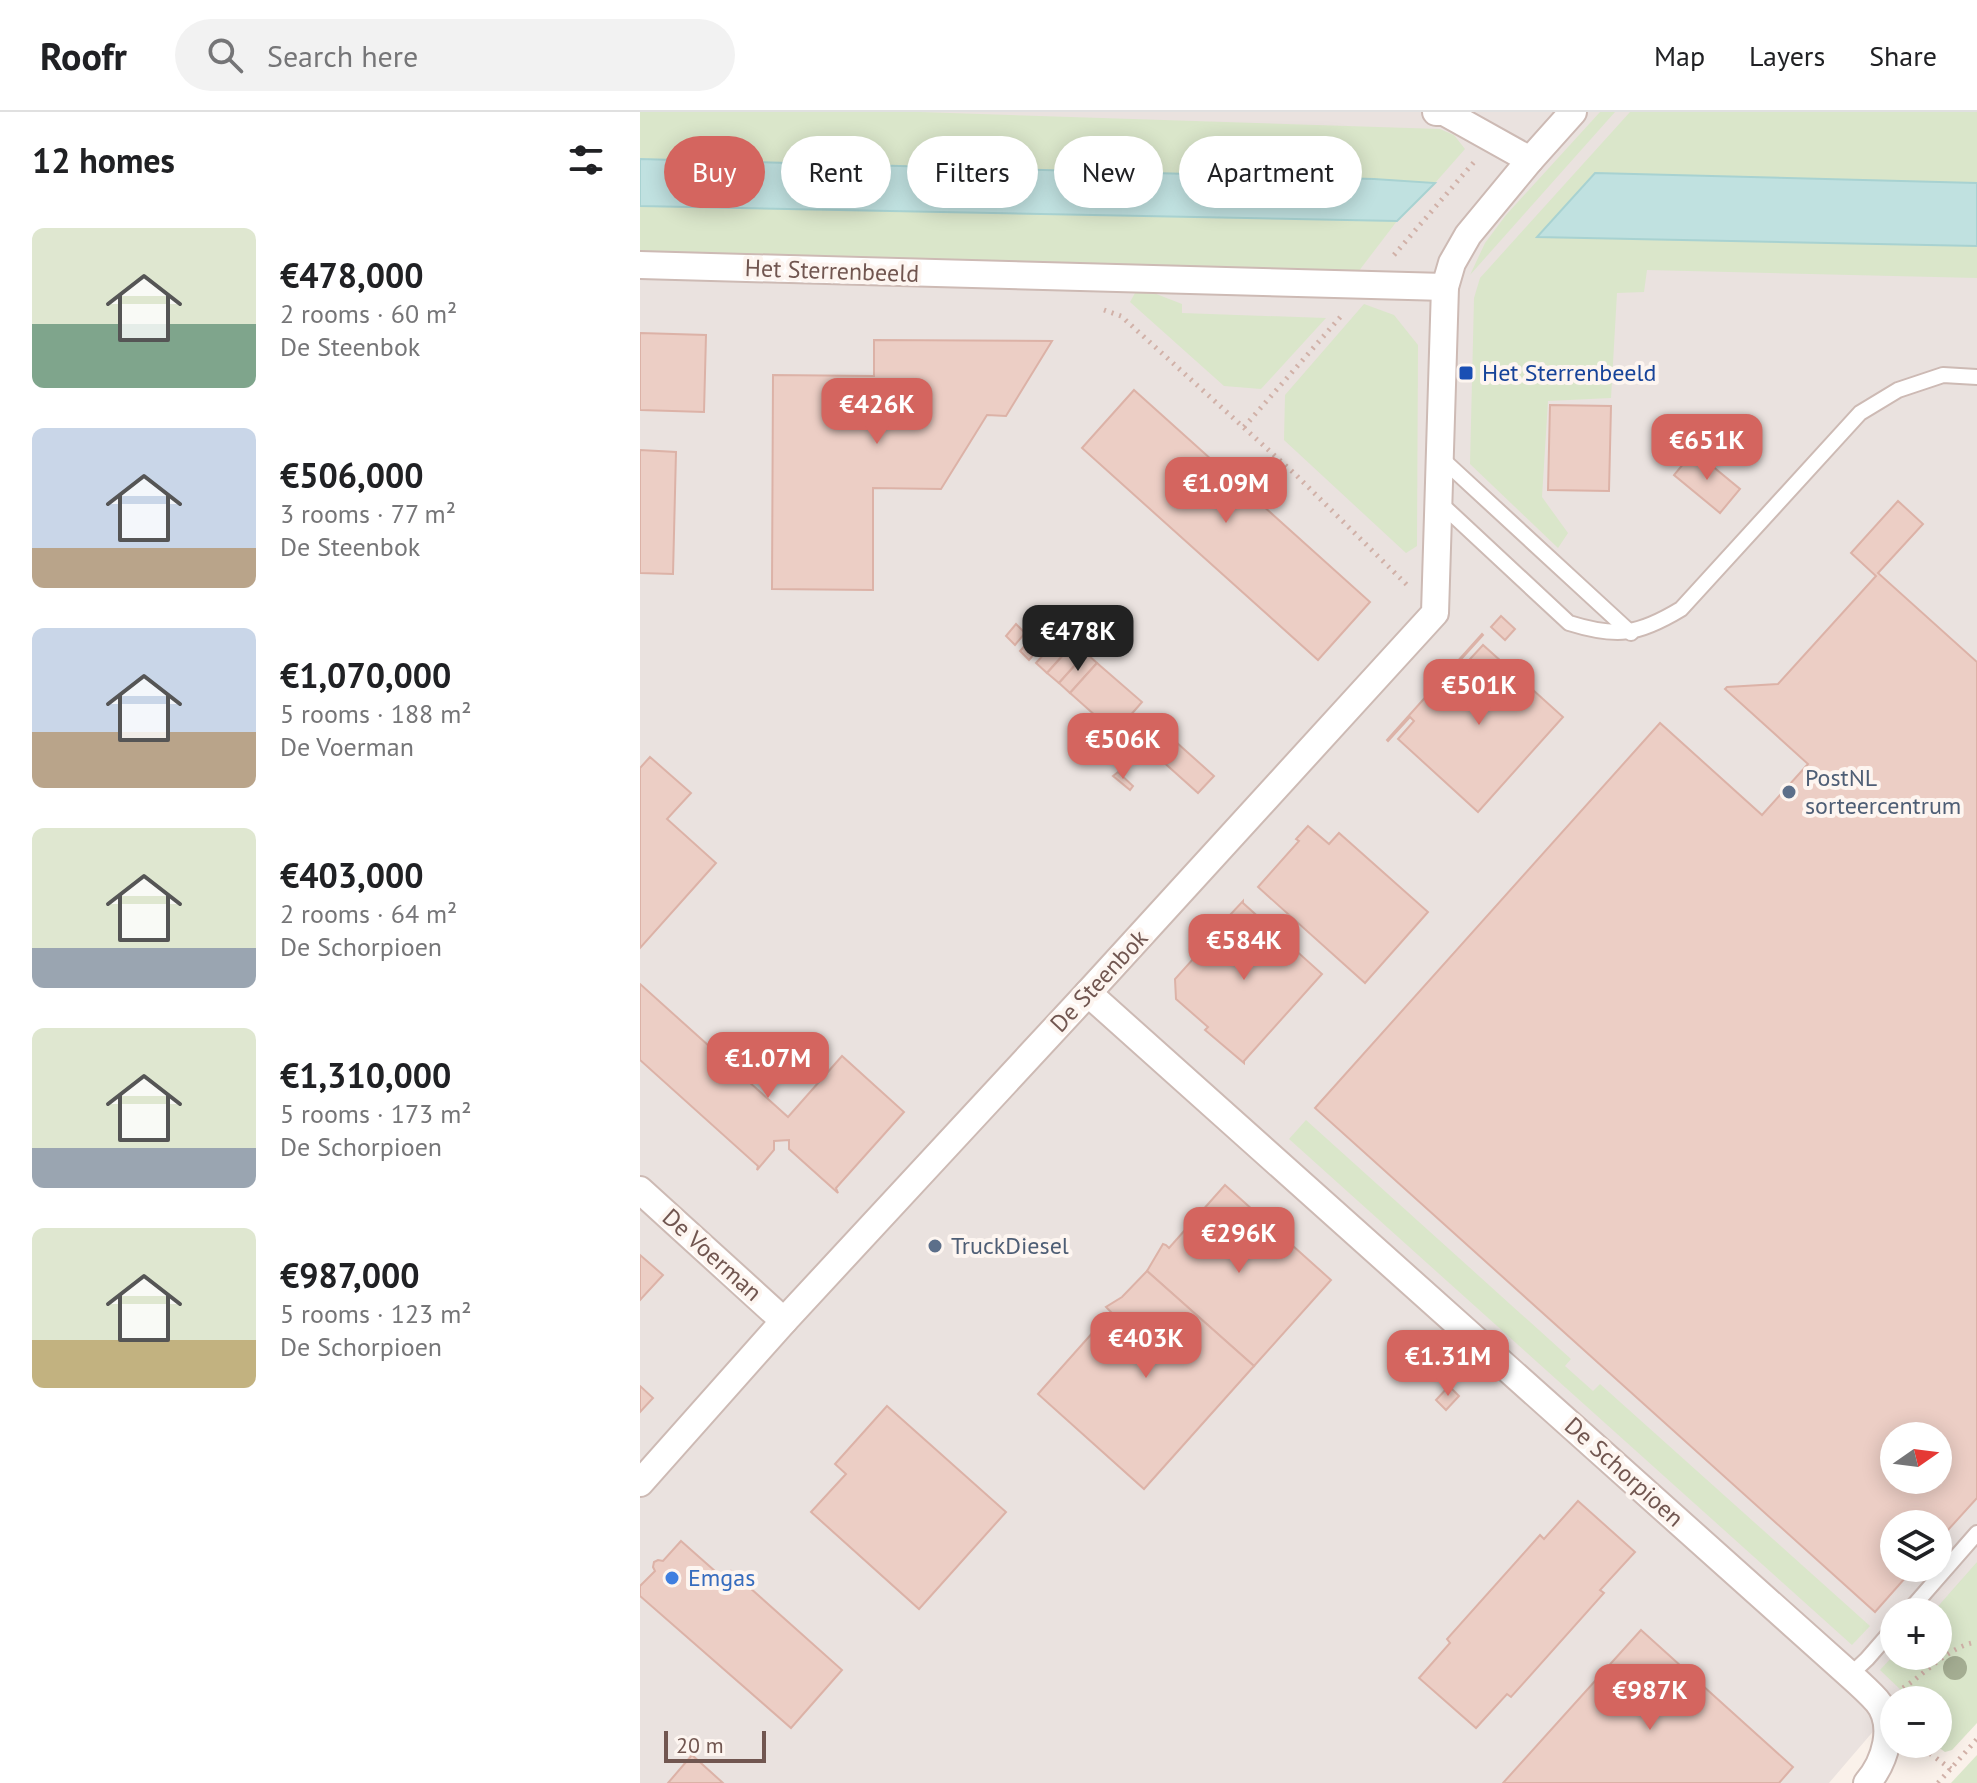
<!DOCTYPE html>
<meta charset="utf-8">
<style>
:root{--surface:#fff;--page:#f2f2f2;--text:#202124;--muted:#757577;--line:#e0e0e0;--accent:#d4655f}
body{margin:0;font-family:"PT Sans",sans-serif;background:var(--page);color:var(--text);height:100vh;display:flex;flex-direction:column;font-size:30px;white-space:nowrap}
*{box-sizing:border-box;margin:0}
p{font-size:26px;color:var(--muted)}
.icon{flex:none;width:44px;height:44px;fill:none;stroke:currentColor;stroke-width:2;stroke-linecap:round;stroke-linejoin:round}
.map{position:relative;flex:1;overflow:hidden}
.details{display:flex;flex-direction:column;background:var(--surface);width:640px}
.details>*{flex:none}
.hud{position:absolute;left:24px;top:24px;width:760px;height:72px;display:flex;gap:16px}
.needle{width:52px;rotate:76deg}
.tools{position:absolute;left:1240px;top:1310px;display:grid;gap:16px}
.tools a{display:grid;place-items:center;width:72px;height:72px;border-radius:50%;background:var(--surface);box-shadow:0 4px 20px #0003;font-size:40px}
.scale{position:absolute;left:24px;bottom:20px;width:102px;box-sizing:border-box;padding-left:8px;border:4px solid #715650;border-top:0;font-size:22px;line-height:28px;white-space:nowrap;color:#715650;-webkit-text-stroke:6px #fdf5f0;paint-order:stroke}
.price{position:absolute;translate:-50% -68px;padding:0 18px;border-radius:16px;background:var(--accent);color:#fff;font-size:26px;line-height:52px;filter:drop-shadow(0 2px 4px #0008)}
.price::after{content:'';position:absolute;left:50%;top:48px;width:24px;height:18px;margin-left:-12px;background:inherit;clip-path:polygon(0 0,100% 0,50% 100%)}
.price.current{background:#222;color:#fff}
ul{padding:0;list-style:none}
li{display:flex;align-items:center;gap:24px;height:200px;padding:0 32px}
li span{display:grid;place-items:center;flex:none;width:224px;height:160px;border-radius:12px;color:#555}
li>.icon{margin-inline-start:auto}
span .icon{width:96px;height:96px;fill:#fffc;stroke-width:1}
li b{font-size:34px}
h2{display:flex;justify-content:space-between;align-items:center;height:96px;padding:0 32px;font-size:34px}
.pill{padding:0 28px;border-radius:36px;background:var(--surface);box-shadow:0 4px 20px #0003;font-size:28px;line-height:72px}
.pill.current{background:var(--accent);color:#fff}
header{display:flex;align-items:center;gap:48px;box-sizing:border-box;height:112px;padding:0 40px;background:var(--surface);border-bottom:2px solid var(--line)}
header strong{font-size:38px}
nav{display:flex;gap:44px;margin-inline-start:auto;font-size:28px}
.search{width:560px;height:72px;background:var(--page);display:flex;align-items:center;gap:20px;box-sizing:border-box;padding:0 28px;border-radius:44px;color:var(--muted);font-size:30px}
main{display:flex;flex:1;min-height:0}
.map>svg:first-child{display:block}
</style>
<header>
<strong>Roofr</strong>
<div class="search"><svg class="icon" aria-label="search" viewBox="0 0 24 24"><circle cx="10" cy="10" r="6"/><path d="M15 15l6 6"/></svg>Search here</div>
<nav><a>Map</a><a>Layers</a><a>Share</a></nav>
</header>
<main>
<section class="details">
<h2>12 homes<svg class="icon" aria-label="filters" viewBox="0 0 24 24"><path d="M4 7h16M4 17h16"/><circle cx="9" cy="7" r="2"/><circle cx="15" cy="17" r="2"/></svg></h2>
<ul>
<li><span style="background:linear-gradient(#dfe7d0 60%,#7fa58c 0)"><svg class="icon" aria-label="home" viewBox="0 0 24 24"><path d="M3 11l9-7 9 7M6 9v11h12V9"/></svg></span><div><b>€478,000</b><p>2 rooms · 60 m²</p><p>De Steenbok</p></div></li>
<li><span style="background:linear-gradient(#c9d6e8 75%,#b9a48a 0)"><svg class="icon" aria-label="home" viewBox="0 0 24 24"><path d="M3 11l9-7 9 7M6 9v11h12V9"/></svg></span><div><b>€506,000</b><p>3 rooms · 77 m²</p><p>De Steenbok</p></div></li>
<li><span style="background:linear-gradient(#c9d6e8 65%,#b9a48a 0)"><svg class="icon" aria-label="home" viewBox="0 0 24 24"><path d="M3 11l9-7 9 7M6 9v11h12V9"/></svg></span><div><b>€1,070,000</b><p>5 rooms · 188 m²</p><p>De Voerman</p></div></li>
<li><span style="background:linear-gradient(#dfe7d0 75%,#9aa5b1 0)"><svg class="icon" aria-label="home" viewBox="0 0 24 24"><path d="M3 11l9-7 9 7M6 9v11h12V9"/></svg></span><div><b>€403,000</b><p>2 rooms · 64 m²</p><p>De Schorpioen</p></div></li>
<li><span style="background:linear-gradient(#dfe7d0 75%,#9aa5b1 0)"><svg class="icon" aria-label="home" viewBox="0 0 24 24"><path d="M3 11l9-7 9 7M6 9v11h12V9"/></svg></span><div><b>€1,310,000</b><p>5 rooms · 173 m²</p><p>De Schorpioen</p></div></li>
<li><span style="background:linear-gradient(#dfe7d0 70%,#c2b280 0)"><svg class="icon" aria-label="home" viewBox="0 0 24 24"><path d="M3 11l9-7 9 7M6 9v11h12V9"/></svg></span><div><b>€987,000</b><p>5 rooms · 123 m²</p><p>De Schorpioen</p></div></li>
</ul>
</section>
<div class="map">
<svg width="1337" height="1671" viewBox="0 0 1337 1671">
<rect width="100%" height="100%" fill="#faf1ea"/>
<path fill="#eae2df" fill-rule="evenodd" d="M0,0h1337v1498l-39,46v-44h-44v44h44l-38,44h-6v7l-65,76h-1189zM1254,1324h44v44h-44zM1254,1412h44v44h-44z"/>
<g fill="#dae6ca">
<polygon points="0,0 280,0 800,17 814,23 825,37 795,71 734,67 0,47"/>
<polygon points="960,0 975,0 830,163 845,131 866,103"/>
<polygon points="990,0 1337,0 1337,71 955,61 898,125 1337,134 1337,166 1007,158 1004,180 977,181 971,286 908,289 902,385 928,421 918,436 830,352 834,186 840,166"/>
<polygon points="0,94 757,109 715,164 0,144"/>
<polygon points="506,178 542,192 542,201 686,206 621,277 584,274 490,190 495,181"/>
<polygon points="724,192 754,203 778,233 777,434 766,441 644,328 645,283"/>
<polygon points="666,1008 931,1247 925,1254 953,1279 960,1272 1230,1514 1212,1533 649,1027"/>
<polygon points="1337,1450 1337,1611 1312,1638 1305,1640 1294,1632 1298,1632 1298,1588 1264,1588 1263,1580 1240,1558 1254,1543 1298,1544 1298,1500 1293,1500"/>
<polygon points="1337,1643 1337,1671 1311,1671"/>
</g>
<g fill="#c0e1e0" stroke="#a8d2d1" stroke-width="2">
<polygon points="0,47 734,67 795,71 757,109 0,94"/>
<polygon points="955,61 1337,71 1337,134 897,125"/>
</g>
<g fill="#eccec5" stroke="#dcb2a7" stroke-width="2" fill-rule="evenodd">
<polygon points="0,221 66,223 64,300 0,298"/>
<polygon points="234,228 412,229 366,304 347,303 301,377 233,376 233,478 132,477 133,263 234,264"/>
<polygon points="494,278 730,490 678,548 442,336"/>
<polygon points="910,293 971,294 969,379 908,378"/>
<polygon points="0,338 36,340 33,462 0,461"/>
<polygon points="1054,339 1100,377 1080,401 1034,363"/>
<path d="M1258,389l25,23 -45,49 99,89v836l-39,43v-17h-44v44h20l-39,44 -560,-504 345,-385 102,92 46,-51 -83,-75 2,-2 51,-3 98,-108 -25,-23zM1254,1324h44v44h-44z"/>
<polygon points="861,504 875,517 865,528 851,515"/>
<polygon points="408,508 417,516 389,548 380,539"/>
<polygon points="376,512 385,521 375,533 366,524"/>
<polygon points="423,521 434,531 407,561 396,551"/>
<polygon points="842,522 843,523 804,566 809,570 843,533 923,605 838,700 758,627 774,609 770,605 748,629 747,628"/>
<polygon points="434,531 446,541 419,571 407,561"/>
<polygon points="446,541 457,551 430,581 419,571"/>
<polygon points="457,551 502,590 475,621 430,581"/>
<polygon points="517,613 574,664 558,681 501,630"/>
<polygon points="10,645 51,681 27,707 76,751 0,836 0,656"/>
<polygon points="478,660 493,674 490,678 473,664"/>
<polygon points="668,714 689,732 699,721 788,800 725,871 618,775 659,729 656,727"/>
<polygon points="603,789 603,791 682,862 604,949 604,951 565,918 568,915 536,887 535,867 563,836 561,834"/>
<polygon points="0,872 148,1005 202,944 264,1000 196,1076 198,1081 149,1037 149,1028 134,1029 134,1038 117,1058 118,1054 0,948"/>
<polygon points="585,1073 691,1168 614,1254 507,1159 523,1132 526,1133 529,1136"/>
<polygon points="0,1143 23,1163 0,1188"/>
<polygon points="507,1159 614,1254 504,1377 398,1282 471,1200 466,1195 482,1185"/>
<polygon points="0,1274 13,1286 0,1300"/>
<polygon points="809,1274 819,1284 806,1298 796,1288"/>
<polygon points="247,1294 366,1400 279,1497 171,1400 206,1362 195,1352"/>
<polygon points="938,1389 995,1440 960,1478 964,1481 871,1585 867,1582 836,1616 779,1566 810,1531 807,1527 900,1423 904,1427"/>
<polygon points="41,1429 84,1467 91,1459 202,1558 151,1616 0,1484 0,1474 15,1459 13,1455 14,1450 18,1448 23,1449"/>
<polygon points="1001,1518 1153,1655 1139,1671 863,1671"/>
<polygon points="52,1643 83,1671 28,1671"/>
</g>
<g fill="none" stroke-linecap="round" stroke-linejoin="round">
<defs>
<g id="lane">
<polyline points="800,345 991,521"/>
<path d="M799,390l130,121c48,15 69,12 112,-14l179,-196 38,-23 45,-15 34,2"/>
<polyline points="1268,1500 1337,1421"/>
<polyline points="1210,1563 1227,1547 1254,1516"/>
</g>
<g id="street">
<polyline points="796,0 804,0 890,48"/>
<polyline points="0,153 805,175"/>
<path d="M448,881l762,682c9,8 19,17 27,26 20,24 8,61 -10,82"/>
<polyline points="0,1078 144,1209"/>
<polyline points="0,1371 144,1209 448,881 795,501 805,175 812,151 828,123 890,48 933,0"/>
</g>
</defs>
<use href="#lane" stroke="#cdbab4" stroke-width="18"/>
<use href="#street" stroke="#cdbab4" stroke-width="30"/>
<g stroke="#d1b1a8" stroke-width="5" stroke-dasharray="2 6" stroke-linecap="butt">
<polyline points="754,143 834,50"/>
<polyline points="464,198 481,204 656,363 767,473"/>
<polyline points="604,315 703,202"/>
<path d="M1263,1576c23,-15 46,-42 74,-46"/>
<polyline points="1277,1632 1311,1657"/>
<polyline points="1298,1671 1337,1627"/>
</g>
<use href="#lane" stroke="#fff" stroke-width="14"/>
<use href="#street" stroke="#fff" stroke-width="26"/>
</g>
<circle fill="#a4ad92" cx="1315" cy="1556" r="12"/>
<rect fill="#1a4fb4" stroke="#fdf5f0" stroke-width="3" x="818" y="253" width="16" height="16" rx="4"/>
<g fill="#5c6f8a" stroke="#fdf5f0" stroke-width="3">
<circle cx="1149" cy="680" r="8"/>
<circle cx="295" cy="1134" r="8"/>
</g>
<circle fill="#3f7fe0" stroke="#fdf5f0" stroke-width="3" cx="32" cy="1466" r="8"/>
<g text-anchor="middle" stroke-width="8" stroke-linejoin="round" paint-order="stroke">
<g font-size="24" fill="#715650" stroke="#fdf5f0">
<text transform="translate(192 159) rotate(2)" y="8">Het Sterrenbeeld</text>
<text transform="translate(459 869) rotate(-47)" y="8">De Steenbok</text>
<text transform="translate(72 1143) rotate(42)" y="8">De Voerman</text>
<text transform="translate(984 1360) rotate(42)" y="8">De Schorpioen</text>
</g>
<g font-size="24" fill="#164399" stroke="#fdf5f0" text-anchor="start">
<text x="842" y="269">Het Sterrenbeeld</text>
</g>
<g font-size="24" fill="#4e5e75" stroke="#fdf5f0" text-anchor="start">
<text x="1165" y="674">PostNL<tspan x="1165" dy="28">sorteercentrum</tspan></text>
<text x="311" y="1142">TruckDiesel</text>
</g>
<g font-size="24" fill="#366cbe" stroke="#fdf5f0" text-anchor="start">
<text x="48" y="1474">Emgas</text>
</g>
</g>
</svg>
<div class="tools">
<a><svg class="needle" viewBox="-14 -14 28 28"><path d="M0-13l5 13h-10z" fill="#e53935"/><path d="M0 13l5-13h-10z" fill="#757577"/></svg></a>
<a><svg class="icon" aria-label="layers" viewBox="0 0 24 24"><path d="M12 4l9 5-9 5-9-5zM3 14l9 5 9-5"/></svg></a>
<a>+</a>
<a>−</a>
</div>
<div class="scale">20 m</div>
<b class="price" style="left:237px;top:334px">€426K</b>
<b class="price" style="left:1067px;top:370px">€651K</b>
<b class="price" style="left:586px;top:413px">€1.09M</b>
<b class="price current" style="left:438px;top:561px">€478K</b>
<b class="price" style="left:839px;top:615px">€501K</b>
<b class="price" style="left:483px;top:669px">€506K</b>
<b class="price" style="left:604px;top:870px">€584K</b>
<b class="price" style="left:128px;top:988px">€1.07M</b>
<b class="price" style="left:599px;top:1163px">€296K</b>
<b class="price" style="left:506px;top:1268px">€403K</b>
<b class="price" style="left:808px;top:1286px">€1.31M</b>
<b class="price" style="left:1010px;top:1620px">€987K</b>
<div class="hud">
<a class="pill current">Buy</a>
<a class="pill">Rent</a>
<a class="pill">Filters</a>
<a class="pill">New</a>
<a class="pill">Apartment</a>
</div>
</div>
</main>
